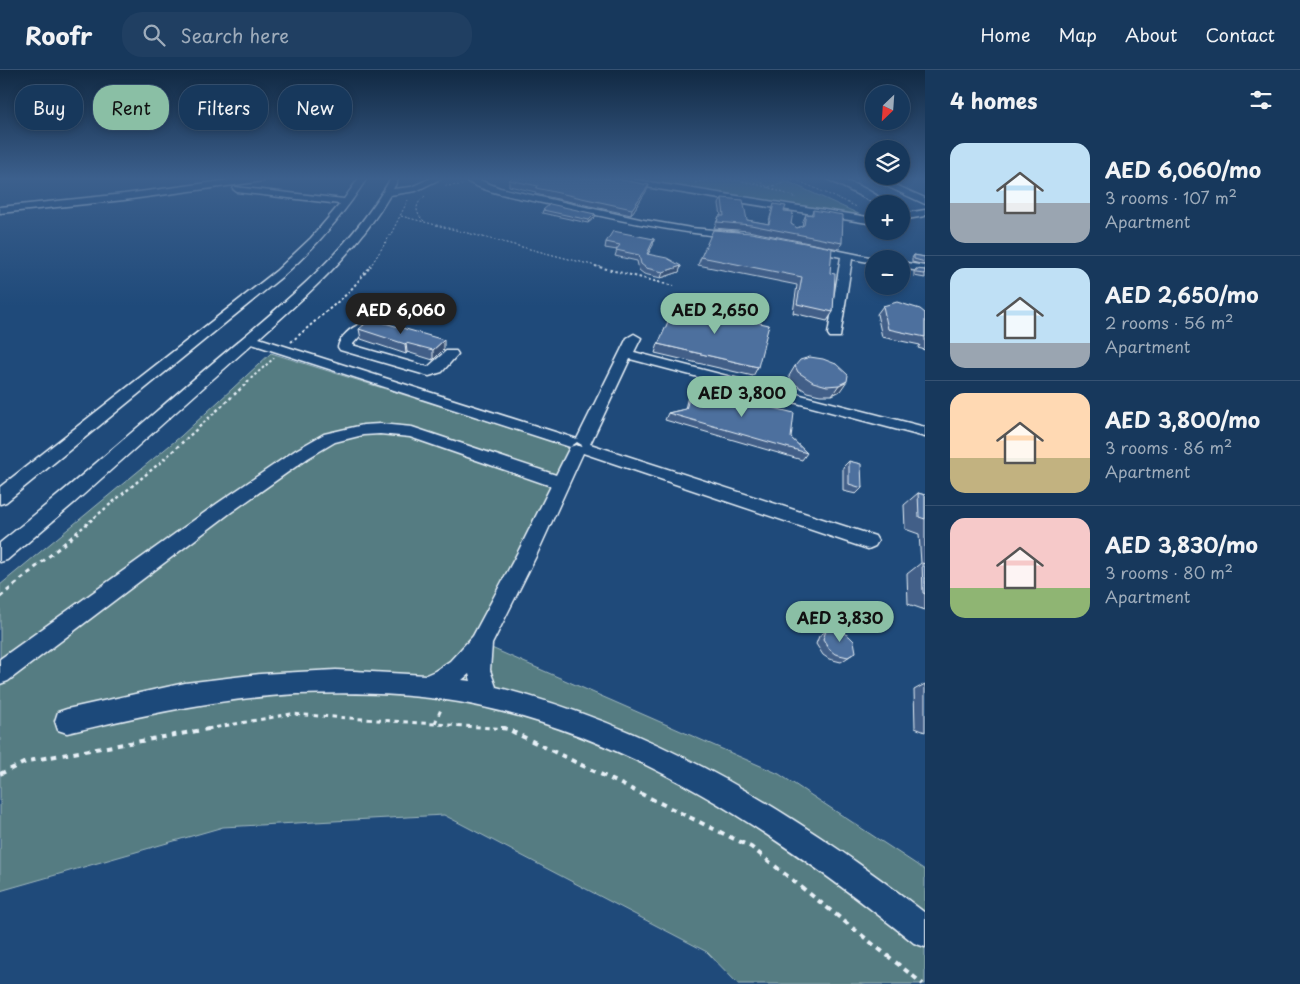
<!DOCTYPE html>
<meta charset="utf-8">
<style>
:root{--surface:#17385c;--page:#203f62;--text:#f1f3f6;--muted:#9eacbb;--line:#365272;--accent:#8abfa5}
body{margin:0;font-family:"Playpen Sans",sans-serif;background:var(--page);color:var(--text);height:100vh;display:flex;flex-direction:column;font-size:19px;white-space:nowrap}
*{box-sizing:border-box;margin:0}
p{font-size:16px;color:var(--muted)}
.icon{flex:none;width:28px;height:28px;fill:none;stroke:currentColor;stroke-width:2;stroke-linecap:round;stroke-linejoin:round}
.map{position:relative;flex:1;overflow:hidden}
.side{display:flex;flex-direction:column;background:var(--surface);width:375px}
.side>*{flex:none}
.banner{position:absolute;left:15px;top:15px;width:475px;height:45px;display:flex;gap:10px}
.needle{width:32px;rotate:205deg}
.buttons{position:absolute;left:865px;top:15px;display:grid;gap:10px}
.buttons a{display:grid;place-items:center;width:45px;height:45px;border-radius:50%;background:var(--surface);box-shadow:0 2px 8px #0003,0 0 0 1px var(--line);font-size:25px}
.price{position:absolute;translate:-50% -42px;padding:0 11px;border-radius:18px;background:var(--accent);color:#111;font-size:16px;line-height:32px;filter:drop-shadow(0 1px 2px #0008)}
.price::after{content:'';position:absolute;left:50%;top:30px;width:15px;height:11px;margin-left:-8px;background:inherit;clip-path:polygon(0 0,100% 0,50% 100%)}
.price.current{background:#222;color:#fff}
ul{padding:0;list-style:none}
li{display:flex;align-items:center;gap:15px;height:125px;padding:0 25px}
li+li{border-top:1px solid var(--line)}
li span{display:grid;place-items:center;flex:none;width:140px;height:100px;border-radius:15px;color:#555}
li>.icon{margin-inline-start:auto}
span .icon{width:60px;height:60px;fill:#fffc;stroke-width:1}
li b{font-size:21px}
h2{display:flex;justify-content:space-between;align-items:center;height:60px;padding:0 25px;font-size:21px}
.pill{padding:0 18px;border-radius:20px;background:var(--surface);box-shadow:0 2px 8px #0003,0 0 0 1px var(--line);font-size:18px;line-height:45px}
.pill.current{background:var(--accent);color:#111}
header{display:flex;align-items:center;gap:30px;box-sizing:border-box;height:70px;padding:0 25px;background:var(--surface);border-bottom:1px solid var(--line)}
header strong{font-size:24px}
nav{display:flex;gap:28px;margin-inline-start:auto;font-size:18px}
.search{width:350px;height:45px;background:var(--page);display:flex;align-items:center;gap:12px;box-sizing:border-box;padding:0 18px;border-radius:20px;color:var(--muted);font-size:19px}
main{display:flex;flex:1;min-height:0}
.map>svg:first-child{display:block}
</style>
<header>
<strong>Roofr</strong>
<div class="search"><svg class="icon" aria-label="search" viewBox="0 0 24 24"><circle cx="10" cy="10" r="6"/><path d="M15 15l6 6"/></svg>Search here</div>
<nav><a>Home</a><a>Map</a><a>About</a><a>Contact</a></nav>
</header>
<main>
<div class="map">
<svg width="925" height="914" viewBox="0 0 925 914">
<rect width="100%" height="100%" fill="#1f4a7a"/>
<filter id="ink" filterUnits="userSpaceOnUse"><feTurbulence type="fractalNoise" baseFrequency=".02" numOctaves="2"/><feDisplacementMap in="SourceGraphic" scale="10" xChannelSelector="R" yChannelSelector="G"/><feConvolveMatrix kernelMatrix="1 2 1 2 8 2 1 2 1" color-interpolation-filters="sRGB"/></filter>
<g filter="url(#ink)">
<g fill="#547c82" stroke="#9eb6bd">
<polygon points="610,108 780,108 872,150"/>
<polygon points="271,283 573,378 471,569 779,704 925,800 925,914 738,914 707,882 444,745 223,757 0,821 0,515 181,366"/>
</g>
<g fill="none" stroke-linecap="round" stroke-linejoin="round">
<defs>
<g id="minor">
<polygon points="245,108 267,108 263,111 124,130 0,143 0,137 124,124"/>
<path d="M359,108h8c-23,36 -50,68 -83,97l-278,227 -6,2v-17l276,-216 35,-33 29,-34 -103,-12 -4,-3 1,-2 110,12z"/>
<path d="M391,108h8l-6,11 18,-2 20,-9h11l-26,13 -26,4c-34,58 -82,99 -131,143l318,101 50,-101 7,-4 7,4 -7,14 291,75v10l-295,-78 -40,85 285,92 3,5 -3,5 -7,3 -285,-96 -46,101 -45,90 -2,26 6,17c160,40 300,126 429,226v34l-11,-4c-134,-107 -283,-210 -455,-241 -53,-9 -107,-10 -161,-8 -79,4 -154,21 -231,39l-9,-3 -3,-9 3,-9 9,-3 118,-26 75,-9 76,-4 90,5 9,-4 15,-10 23,-25 46,-86 32,-64 -141,-49 -30,-3 -17,1 -28,7 -27,16 -78,55 -222,168 -8,3v-25l218,-156 78,-53 28,-16 39,-9 17,-1 32,3 144,48 14,-28 6,-2 5,2 1,-2 -5,-3 -7,5 -6,-2 -312,-101 -178,159 -67,57 -7,2v-19c71,-57 139,-117 208,-176 68,-58 138,-110 183,-189zM469,604l2,7 -9,-1z"/>
<path d="M463,108h11l26,10 144,32 47,8 46,4 5,3 -5,3c-68,-6 -133,-21 -199,-36 -18,-4 -62,-11 -75,-24z"/>
<polygon points="605,108 624,108 874,148 874,154 609,111"/>
<path d="M825,108c20,0 48,12 62,26h-11z"/>
<polygon points="869,108 880,108 925,128 925,134"/>
<polygon points="925,140 925,146 901,150 901,144"/>
<polygon points="806,174 879,189 874,189 874,193 852,189 840,267 830,267 828,264 841,187 802,179 801,177 802,175"/>
<polygon points="901,192 925,196 925,202 901,198"/>
<path d="M361,254l6,4 -15,17 76,22 18,-16h10l2,3 -16,18 -13,4 -89,-26 -2,-3c2,-10 13,-20 23,-23z"/>
</g>
</defs>
<use href="#minor" stroke="#e8f1f8" stroke-width="3"/>
<g stroke="#e8f1f8" stroke-width="1" stroke-dasharray="2 2" stroke-linecap="butt">
<polyline points="755,108 769,118"/>
<polyline points="792,108 857,137"/>
<path d="M695,113c30,-11 73,3 101,15"/>
<polyline points="445,116 462,115"/>
<polyline points="769,117 795,110"/>
<polyline points="401,146 600,197"/>
<path d="M424,151c-10,-9 -9,-17 1,-25"/>
<polyline points="370,197 391,164 408,130"/>
</g>
<g stroke="#e8f1f8" stroke-width="2" stroke-dasharray="2.5 2.5" stroke-linecap="butt">
<polyline points="595,196 674,216"/>
<polyline points="291,272 348,223 371,196"/>
<polyline points="247,312 274,288"/>
</g>
<polyline stroke="#e8f1f8" stroke-width="2.5" stroke-dasharray="3 3" stroke-linecap="butt" points="76,463 162,391 249,311"/>
<g stroke="#e8f1f8" stroke-width="3" stroke-dasharray="4.5 4.5" stroke-linecap="butt">
<polyline points="0,527 78,462"/>
<polyline points="435,653 442,637"/>
<polyline points="207,659 291,644 507,659"/>
</g>
<g stroke="#e8f1f8" stroke-width="4" stroke-dasharray="5.5 5.5" stroke-linecap="butt">
<polyline points="501,658 505,658 751,777 923,914"/>
<polyline points="0,704 28,691 214,658"/>
</g>
<use href="#minor" fill="#1f4a7a" fill-rule="evenodd"/>
</g>
<g fill="#425f88" stroke="#e8f1f8">
<polygon points="509,110 649,115 647,120 631,145 535,124 536,122 509,116"/>
<polygon points="722,128 747,150 768,154 774,134 784,141 791,154 797,158 802,156 803,151 806,144 811,145 813,140 842,173 839,179 748,161 714,158 719,146 721,146 719,134"/>
<polygon points="543,140 595,144 595,147 588,153 542,143"/>
<polygon points="654,169 653,175 648,184 681,196 679,202 661,208 644,204 639,200 637,191 615,186 617,180 605,178 606,172"/>
<polygon points="914,185 925,187 925,195 912,192 912,188"/>
<polygon points="701,187 830,203 833,242 827,251 793,243 797,215 698,195"/>
<polygon points="916,199 925,200 925,208 914,206 914,202"/>
<polygon points="883,236 925,243 925,280 918,278 920,275 882,267 877,244"/>
<polygon points="359,259 444,279 433,290 407,282 406,284 361,269"/>
<polygon points="658,274 758,297 753,306 655,283"/>
<polygon points="836,294 840,321 832,325 820,325 807,322 792,312 789,306 795,296"/>
<polygon points="692,319 730,329 731,327 791,368 807,383 802,390 665,350 668,343 685,339 688,326"/>
<polygon points="849,391 862,418 856,424 843,421 843,397"/>
<polygon points="918,423 925,425 925,540 908,534 907,504 921,493 919,464 905,459 904,435"/>
<polygon points="826,561 856,582 841,592 829,589 823,585 816,574 819,566"/>
<polygon points="925,614 925,662 915,658 914,620"/>
</g>
<g fill="#364e6f" stroke="#e8f1f8">
<polygon points="649,115 647,120 631,145 632,139"/>
<polygon points="595,144 595,147 588,153 589,150"/>
<polygon points="654,169 653,175 645,190 647,184"/>
<polygon points="681,196 679,202 661,208 663,202"/>
<polygon points="444,270 444,279 433,290 433,280"/>
<polygon points="406,273 407,282 406,284 405,274"/>
<polygon points="847,311 840,321 832,325 839,315"/>
</g>
<g fill="#4d6f9e" stroke="#e8f1f8">
<polygon points="512,108 612,108 649,115 632,139 536,118 538,116 509,110"/>
<polygon points="722,128 743,130 747,150 769,154 774,134 786,136 784,141 793,142 791,154 797,158 804,155 806,144 813,145 813,140 843,145 842,173 751,155 717,152 719,146 724,146"/>
<polygon points="550,134 595,144 589,150 543,140"/>
<polygon points="713,160 751,163 832,178 830,203 835,204 833,242 797,234 802,207 701,187"/>
<polygon points="613,161 654,169 647,184 667,188 681,196 663,202 646,198 641,194 639,185 616,180 620,175 606,172"/>
<polygon points="914,185 925,187 925,192 914,189"/>
<polygon points="916,199 925,200 925,204 916,203"/>
<polygon points="897,232 920,239 925,243 925,267 888,259 883,236"/>
<polygon points="676,234 769,255 758,297 658,274"/>
<polygon points="371,249 444,270 433,280 406,273 405,274 359,259"/>
<polygon points="810,287 823,289 836,294 848,305 847,311 839,315 827,316 813,312 798,302 795,296 800,290"/>
<polygon points="692,319 731,329 731,327 794,343 791,368 807,383 668,343 686,339"/>
<polygon points="849,391 861,394 862,418 849,414"/>
<polygon points="918,423 925,425 925,449 919,447"/>
<polygon points="922,493 925,494 925,524 923,523"/>
<polygon points="836,559 849,566 854,571 856,582 848,587 835,584 830,580 823,569 826,561"/>
</g>
</g>
<linearGradient id="sky" x2="0" y2="1"><stop stop-color="#112943"/><stop offset="0.46" stop-color="#3c608d"/><stop offset="1" stop-color="#3c608d" stop-opacity="0"/></linearGradient>
<rect width="925" height="236" fill="url(#sky)"/>
</svg>
<div class="buttons">
<a><svg class="needle" viewBox="-14 -14 28 28"><path d="M0-13l5 13h-10z" fill="#e53935"/><path d="M0 13l5-13h-10z" fill="#9eacbb"/></svg></a>
<a><svg class="icon" aria-label="layers" viewBox="0 0 24 24"><path d="M12 4l9 5-9 5-9-5zM3 14l9 5 9-5"/></svg></a>
<a>+</a>
<a>−</a>
</div>
<b class="price current" style="left:401px;top:265px">AED 6,060</b>
<b class="price" style="left:715px;top:265px">AED 2,650</b>
<b class="price" style="left:742px;top:348px">AED 3,800</b>
<b class="price" style="left:840px;top:573px">AED 3,830</b>
<div class="banner">
<a class="pill">Buy</a>
<a class="pill current">Rent</a>
<a class="pill">Filters</a>
<a class="pill">New</a>
</div>
</div>
<section class="side">
<h2>4 homes<svg class="icon" aria-label="filters" viewBox="0 0 24 24"><path d="M4 7h16M4 17h16"/><circle cx="9" cy="7" r="2"/><circle cx="15" cy="17" r="2"/></svg></h2>
<ul>
<li><span style="background:linear-gradient(#bfe0f5 60%,#9aa5b1 0)"><svg class="icon" aria-label="home" viewBox="0 0 24 24"><path d="M3 11l9-7 9 7M6 9v11h12V9"/></svg></span><div><b>AED 6,060/mo</b><p>3 rooms · 107 m²</p><p>Apartment</p></div></li>
<li><span style="background:linear-gradient(#bfe0f5 75%,#9aa5b1 0)"><svg class="icon" aria-label="home" viewBox="0 0 24 24"><path d="M3 11l9-7 9 7M6 9v11h12V9"/></svg></span><div><b>AED 2,650/mo</b><p>2 rooms · 56 m²</p><p>Apartment</p></div></li>
<li><span style="background:linear-gradient(#ffd9b3 65%,#c2b280 0)"><svg class="icon" aria-label="home" viewBox="0 0 24 24"><path d="M3 11l9-7 9 7M6 9v11h12V9"/></svg></span><div><b>AED 3,800/mo</b><p>3 rooms · 86 m²</p><p>Apartment</p></div></li>
<li><span style="background:linear-gradient(#f6c9c9 70%,#8fb573 0)"><svg class="icon" aria-label="home" viewBox="0 0 24 24"><path d="M3 11l9-7 9 7M6 9v11h12V9"/></svg></span><div><b>AED 3,830/mo</b><p>3 rooms · 80 m²</p><p>Apartment</p></div></li>
</ul>
</section>
</main>
